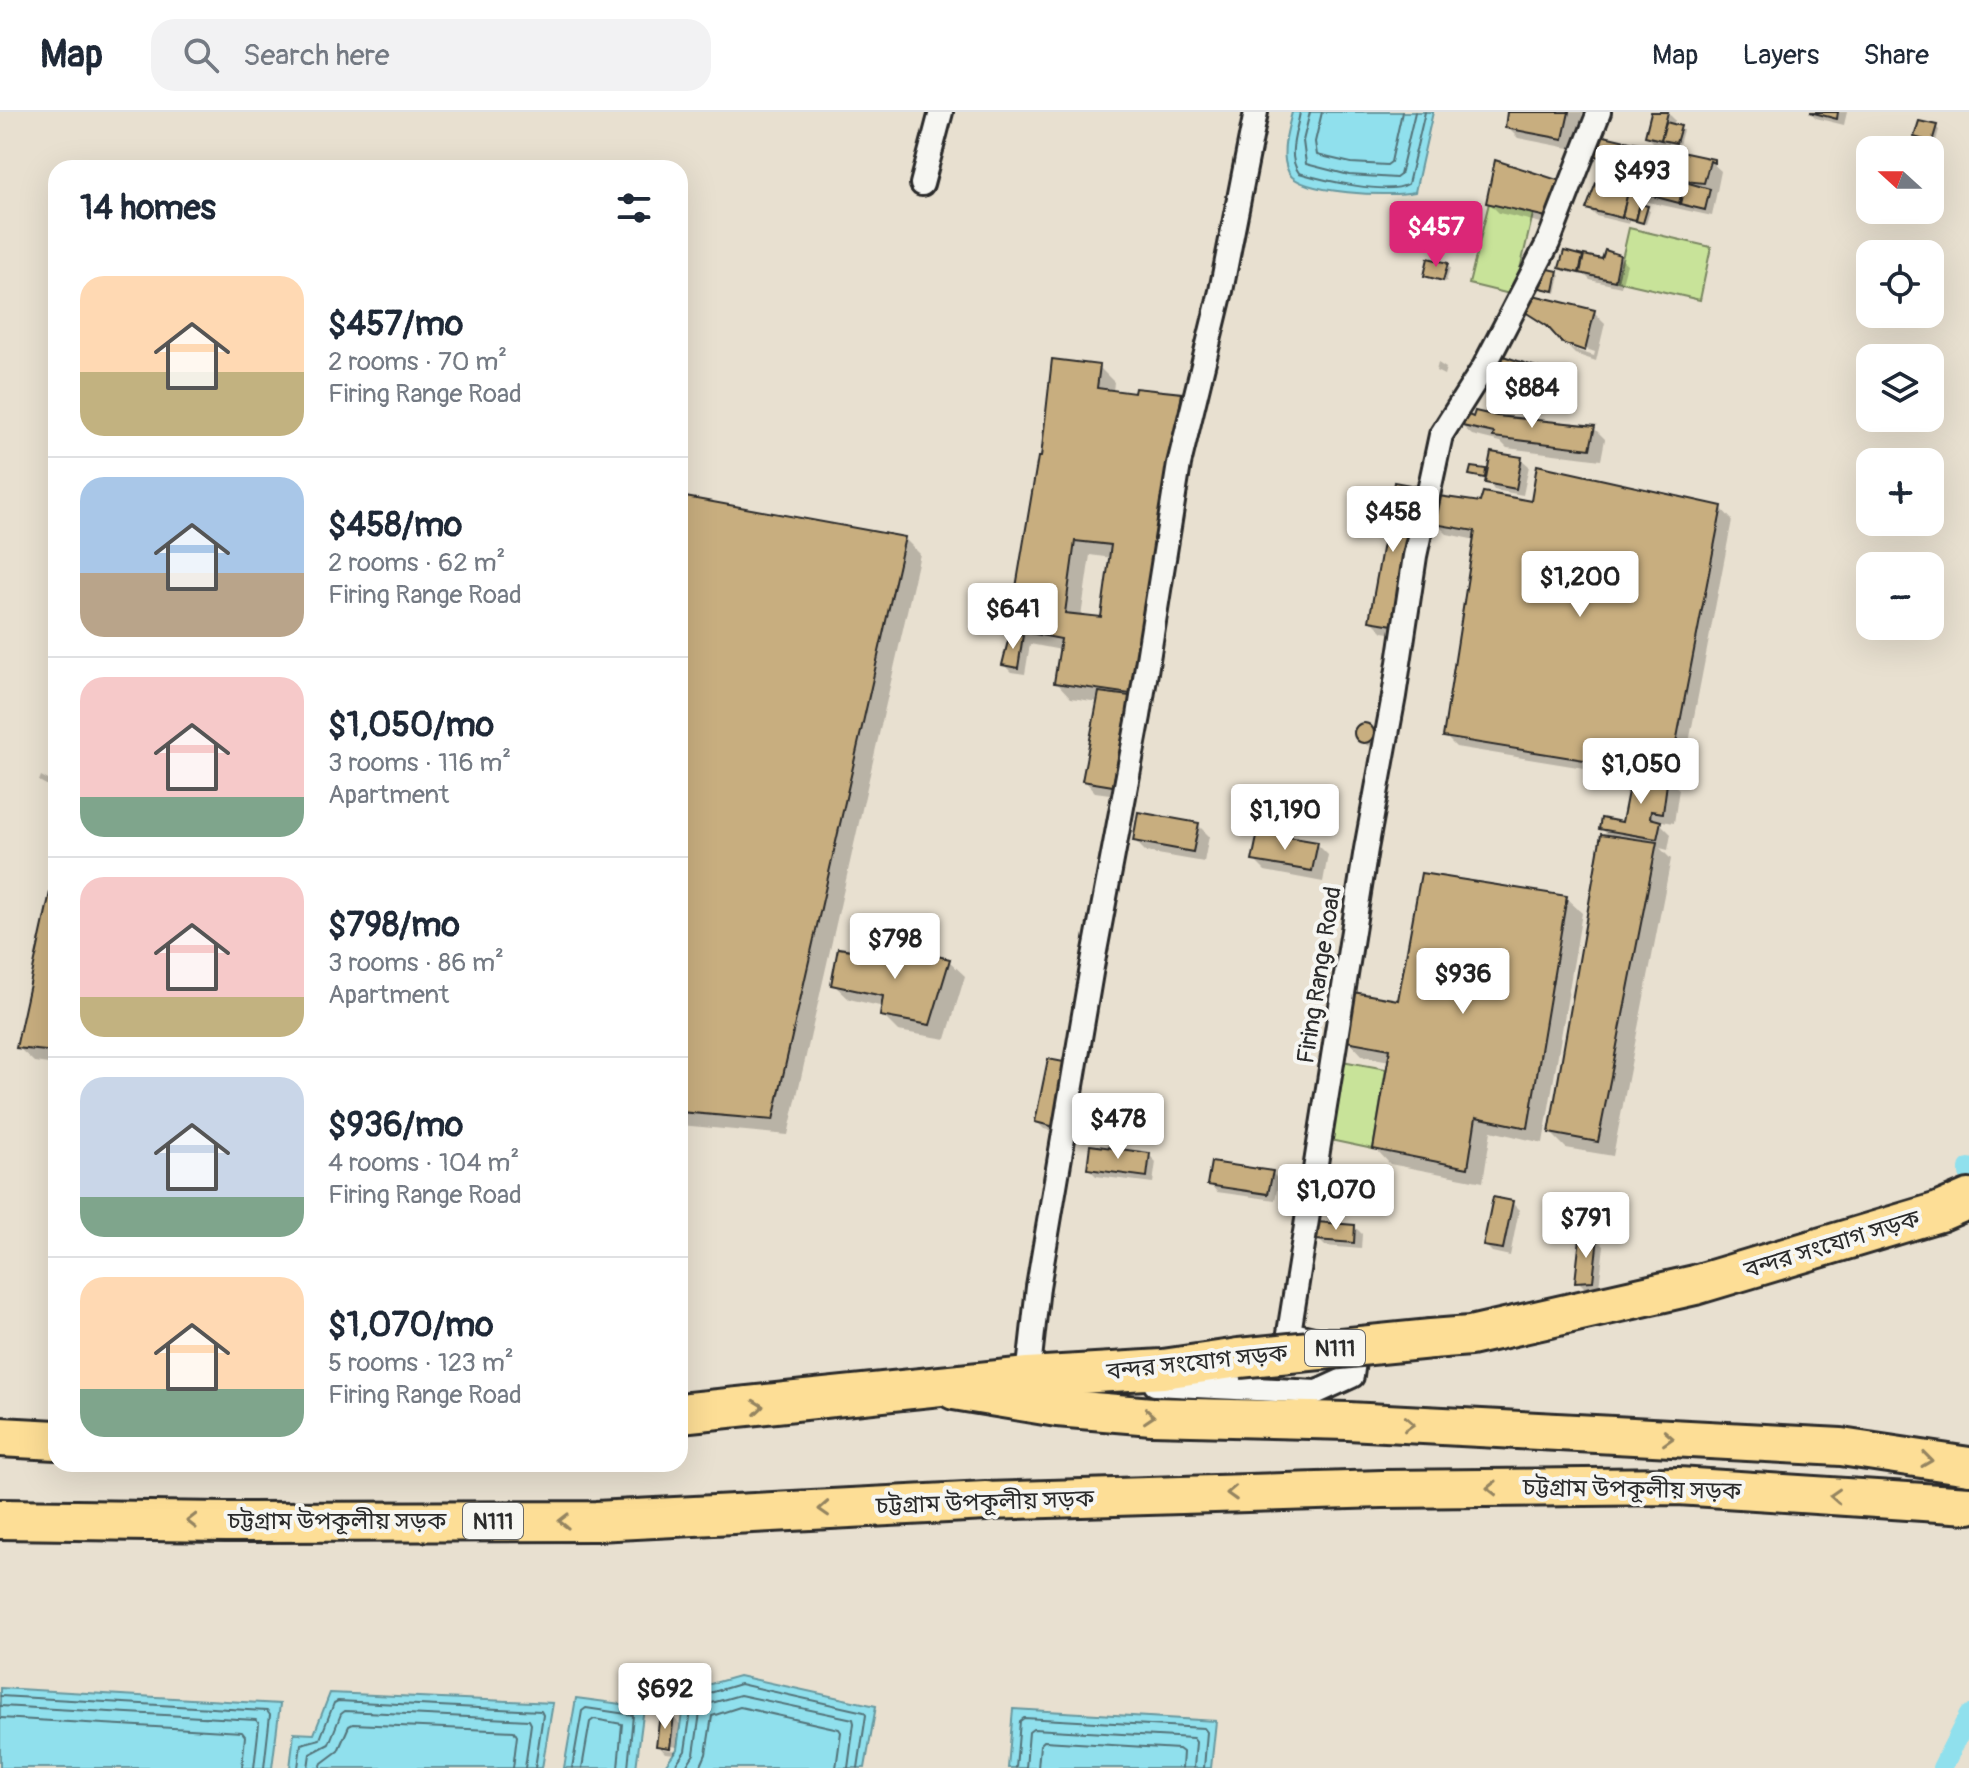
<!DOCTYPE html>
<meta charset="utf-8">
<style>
:root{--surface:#fff;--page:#f2f2f3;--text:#1f2937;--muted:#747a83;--line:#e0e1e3;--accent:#db2777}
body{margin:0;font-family:Pangolin,"Noto Sans Bengali",sans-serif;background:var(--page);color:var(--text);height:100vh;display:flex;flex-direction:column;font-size:30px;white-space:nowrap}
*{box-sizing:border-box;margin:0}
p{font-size:26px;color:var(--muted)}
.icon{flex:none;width:44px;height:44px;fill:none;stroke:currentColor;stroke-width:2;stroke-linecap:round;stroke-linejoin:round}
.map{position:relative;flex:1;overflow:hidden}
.panel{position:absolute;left:48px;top:48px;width:640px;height:1312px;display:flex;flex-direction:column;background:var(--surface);border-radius:24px;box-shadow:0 8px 32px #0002}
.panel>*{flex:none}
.needle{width:52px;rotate:291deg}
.tools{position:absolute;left:1856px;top:24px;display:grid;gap:16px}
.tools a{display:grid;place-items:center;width:88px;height:88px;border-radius:16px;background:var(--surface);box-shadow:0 8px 32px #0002;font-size:40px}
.price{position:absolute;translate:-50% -68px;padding:0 18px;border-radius:8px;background:#fff;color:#222;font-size:26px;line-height:52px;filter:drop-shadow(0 2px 4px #0008)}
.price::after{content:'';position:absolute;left:50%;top:48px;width:24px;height:18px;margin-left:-12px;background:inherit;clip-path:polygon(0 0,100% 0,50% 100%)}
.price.current{background:var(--accent);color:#fff}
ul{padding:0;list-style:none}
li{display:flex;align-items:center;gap:24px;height:200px;padding:0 32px}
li+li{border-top:2px solid var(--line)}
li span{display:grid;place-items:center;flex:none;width:224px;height:160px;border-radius:24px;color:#555}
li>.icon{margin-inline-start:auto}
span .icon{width:96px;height:96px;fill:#fffc;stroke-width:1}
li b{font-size:34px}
h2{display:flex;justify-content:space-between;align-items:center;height:96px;padding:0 32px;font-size:34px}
header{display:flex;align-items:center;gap:48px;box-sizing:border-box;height:112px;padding:0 40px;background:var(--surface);border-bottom:2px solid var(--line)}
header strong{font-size:38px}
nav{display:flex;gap:44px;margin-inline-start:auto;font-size:28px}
.search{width:560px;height:72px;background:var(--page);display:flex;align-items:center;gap:20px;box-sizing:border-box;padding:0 28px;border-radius:24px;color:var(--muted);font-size:30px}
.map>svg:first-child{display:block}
</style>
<header>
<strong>Map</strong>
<div class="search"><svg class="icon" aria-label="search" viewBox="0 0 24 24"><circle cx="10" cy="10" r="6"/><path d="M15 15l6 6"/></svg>Search here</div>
<nav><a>Map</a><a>Layers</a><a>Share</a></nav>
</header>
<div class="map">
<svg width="1969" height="1656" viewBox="0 0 1969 1656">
<rect width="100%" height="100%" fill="#e8e0d0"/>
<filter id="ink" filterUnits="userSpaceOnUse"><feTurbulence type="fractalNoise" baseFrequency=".0125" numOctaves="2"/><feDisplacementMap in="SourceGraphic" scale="16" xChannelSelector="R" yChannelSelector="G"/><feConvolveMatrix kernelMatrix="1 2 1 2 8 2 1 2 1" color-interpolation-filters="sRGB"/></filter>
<g filter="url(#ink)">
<g fill="#c8e399" stroke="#7a8762" stroke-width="2">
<polygon points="1489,91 1533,102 1514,183 1469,172"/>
<polygon points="1629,116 1711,135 1700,188 1617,169"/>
<polygon points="1342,949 1386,957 1373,1037 1330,1028"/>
</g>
<g fill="#90e0ed" stroke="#68989f" stroke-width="2">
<path d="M1292,0h141l-18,80c-23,5 -115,2 -126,-19 -10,-18 -1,-43 3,-61z"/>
<polygon points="739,1564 876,1594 865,1656 663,1656 677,1637 685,1579"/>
<polygon points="0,1576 280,1592 272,1656 0,1656"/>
<polygon points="330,1581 553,1591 542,1656 290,1656 294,1621 314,1622"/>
<polygon points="576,1586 644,1595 636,1656 564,1656"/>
<polygon points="1013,1597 1216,1609 1211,1656 1008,1656"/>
</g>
<g fill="#0003" fill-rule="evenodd">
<polygon points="1509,0 1583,0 1574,37 1518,26 1507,15"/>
<polygon points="1653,0 1667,0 1675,8 1673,14 1683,18 1679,33 1669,31 1668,34 1654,31 1647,24"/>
<polygon points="1810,0 1847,0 1844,13 1816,6"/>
<polygon points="1936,15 1939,18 1935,32 1917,25"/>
<polygon points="1602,25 1709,48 1721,59 1712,104 1644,89 1642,95 1650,99 1646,112 1630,108 1629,112 1596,104 1589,97 1618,78 1620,70 1625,73 1631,51 1621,49 1615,50 1613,53 1602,49 1595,42"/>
<polygon points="1497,51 1563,116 1499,101 1488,90"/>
<polygon points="1582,145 1585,149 1603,149 1619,145 1627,152 1621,175 1590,168 1583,161 1582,163 1564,159 1561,156"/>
<polygon points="1447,153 1450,156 1446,170 1426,163"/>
<polygon points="1557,161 1560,164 1556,181 1538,175"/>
<polygon points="1527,199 1594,200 1605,211 1596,249 1575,242 1569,236 1594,244 1595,240 1563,229"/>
<polygon points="1438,251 1446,256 1444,263 1436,259"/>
<path d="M1099,255l15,15 -1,10 69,3 15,16 -73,385 -29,-4 -11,-12 15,-78 -28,-4 -15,-16 5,-32 -31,-6 -5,30 -14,-2 -7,-7 16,-28 -9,-9 32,-169zM1090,443l22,3 -9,61 -22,-2z"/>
<polygon points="1498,257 1544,260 1551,267 1540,298 1496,289 1489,282 1505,270 1507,265"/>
<polygon points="1497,306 1594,316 1605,327 1601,348 1507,336 1501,330 1472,323 1461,313"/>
<polygon points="1521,347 1529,354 1523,383 1494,378 1487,368 1471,363 1485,359 1488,362"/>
<polygon points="1415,376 1427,387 1403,523 1383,520 1371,508"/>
<polygon points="680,386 904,426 920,442 788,1023 680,1013"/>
<polygon points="1532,391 1721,396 1732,408 1681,672 1672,671 1679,677 1674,711 1662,709 1661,712 1671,722 1668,738 1660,736 1671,747 1613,1044 1566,1036 1551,1021 1610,725 1601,716 1623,713 1633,664 1456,635 1445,624 1476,428 1447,422 1436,411 1482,393"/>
<polygon points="1363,614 1367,614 1376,623 1375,631 1368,634 1356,625 1357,616"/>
<polygon points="41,664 52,670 50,675 39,669"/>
<polygon points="1198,713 1209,724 1204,750 1146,740 1135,729"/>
<polygon points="1317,732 1328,743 1323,770 1265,759 1254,748"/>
<polygon points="56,763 56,953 34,950 18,935"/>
<polygon points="1566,786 1582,801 1543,1031 1491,1019 1483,1070 1390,1052 1375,1036 1390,949 1363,944 1348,928 1400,890"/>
<polygon points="896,836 949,849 965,864 946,927 898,919 882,903 884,895 849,887 833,872 893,846"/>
<polygon points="1050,949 1062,1021 1044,1017 1037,1010"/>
<polygon points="1149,1043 1156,1050 1153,1071 1096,1064 1089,1057"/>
<polygon points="1272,1061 1279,1068 1275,1088 1217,1080 1210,1072"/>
<polygon points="1512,1091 1519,1098 1510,1144 1492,1140 1485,1133"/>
<polygon points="1355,1115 1362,1122 1361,1137 1325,1134 1318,1127"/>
<polygon points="1597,1127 1604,1134 1599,1175 1585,1176 1578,1169"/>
<polygon points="673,1605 680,1612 677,1635 663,1633 663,1637 677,1639 676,1642 665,1641 658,1633"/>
</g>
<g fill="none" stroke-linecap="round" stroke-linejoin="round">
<g stroke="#537379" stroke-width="2">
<path d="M1300,0c-3,20 -14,43 -1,61 24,7 89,23 109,11l17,-72"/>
<polyline points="1310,0 1303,29 1306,52 1349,63 1396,66 1400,63 1415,0"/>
<polyline points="1322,0 1315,30 1317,43 1351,51 1387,53 1391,50 1402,0"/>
<polyline points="0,1584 267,1599 270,1603 264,1656"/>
<polyline points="0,1594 256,1608 259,1612 254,1656"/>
<polyline points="0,1606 242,1620 245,1624 242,1656"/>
<polyline points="298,1656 301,1632 320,1627 334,1591 338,1589 541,1599 543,1603 535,1656"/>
<polyline points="308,1656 310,1642 329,1632 341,1602 345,1599 529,1608 531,1612 525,1656"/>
<polyline points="320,1656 322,1651 338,1639 349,1614 353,1612 514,1619 517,1624 513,1656"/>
<polyline points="572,1656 582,1599 586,1596 633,1603 628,1656"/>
<polyline points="582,1656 590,1610 594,1607 622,1612 618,1656"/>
<polyline points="673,1656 685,1639 693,1586 740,1572 864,1600 866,1603 858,1656"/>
<polyline points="685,1656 694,1642 701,1594 740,1583 853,1607 854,1611 848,1656"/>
<polyline points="700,1656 706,1642 712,1604 740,1595 839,1617 841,1620 836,1656"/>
<polyline points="1016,1656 1020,1609 1024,1606 1204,1616 1207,1620 1204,1656"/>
<polyline points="1026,1656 1029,1620 1033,1617 1193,1626 1196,1630 1194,1656"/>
<polyline points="1038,1656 1040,1633 1044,1629 1179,1637 1183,1640 1182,1656"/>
</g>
<g stroke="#90e0ed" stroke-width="20">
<polyline points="1969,1056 1969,1061"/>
<polyline points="1942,1656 1969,1603"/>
</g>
</g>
<g fill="#c8ae7f" stroke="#2b2b2b" stroke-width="2" fill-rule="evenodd">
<polygon points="1507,0 1569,0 1563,27 1505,16"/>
<polygon points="1651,0 1668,0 1661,28 1645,24"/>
<polygon points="1810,0 1838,0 1837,7"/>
<polygon points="1919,9 1937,13 1932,30 1914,25"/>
<polygon points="1666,10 1681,14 1676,31 1661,28"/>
<polygon points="1600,23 1634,31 1630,47 1613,42 1608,43 1606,47 1593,43"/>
<polygon points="1634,30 1714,47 1714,51 1710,49 1704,71 1685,69 1679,91 1622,76"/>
<polygon points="1495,48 1567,71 1551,106 1486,91"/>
<polygon points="1619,67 1623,69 1621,78 1628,80 1622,106 1586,97 1596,71 1616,75"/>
<polygon points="1685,70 1710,77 1705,98 1680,92"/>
<polygon points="1628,80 1642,82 1636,108 1622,105"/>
<polygon points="1640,92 1648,94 1643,111 1636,109"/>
<polygon points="1605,138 1620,143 1615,169 1580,161 1584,143 1602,147"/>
<polygon points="1564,139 1583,144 1579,161 1559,156"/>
<polygon points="1428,146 1448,151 1443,169 1424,164"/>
<polygon points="1544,156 1558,159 1554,179 1536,175"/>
<polygon points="1533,183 1595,198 1585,239 1562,231 1547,214 1525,200"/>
<polygon points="1500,243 1545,258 1533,292 1486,282 1493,264 1504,268 1506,260 1495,257"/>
<path d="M1052,247l48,6 -3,23 37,5 1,-5 47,5 -43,268 -9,33 -76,-11 7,-44 -52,-10 29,-172h3zM1075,429l36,4 -10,72 -36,-4z"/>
<polygon points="1475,299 1497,304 1595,314 1590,337 1493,325 1494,321 1458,313 1466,302 1473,305"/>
<polygon points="1491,340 1522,345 1516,377 1485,371"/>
<polygon points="1537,353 1722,394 1670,662 1443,625 1475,419 1434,412 1438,384 1480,390 1483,380 1531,389"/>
<polygon points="1471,355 1486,357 1485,366 1469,363"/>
<polygon points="1394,370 1416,374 1393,513 1369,509"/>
<polygon points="680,384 905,425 773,1008 680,1000"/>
<polygon points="1010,521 1023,523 1018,556 1002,553"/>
<polygon points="1099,580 1130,584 1113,674 1082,669"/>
<circle cx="1364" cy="621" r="10"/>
<polygon points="1632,659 1668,664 1663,701 1651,699 1650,706 1661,709 1657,727 1599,717 1601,706 1622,710"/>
<polygon points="1138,700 1199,711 1193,740 1133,729"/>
<polygon points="1258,720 1318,730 1312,759 1252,749"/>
<polygon points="1601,722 1657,730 1598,1030 1549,1021"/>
<polygon points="56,753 56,940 16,936"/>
<polygon points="1421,761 1567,784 1528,1016 1476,1005 1468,1056 1373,1037 1390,937 1346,929 1353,880 1398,888"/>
<polygon points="894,834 950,847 930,913 880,904 883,884 831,873 838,836 892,844"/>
<polygon points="1048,947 1069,951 1055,1015 1035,1010"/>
<polygon points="1090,1033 1150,1041 1147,1065 1087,1057"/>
<polygon points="1211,1050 1273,1059 1268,1082 1207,1073"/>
<polygon points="1493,1085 1513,1089 1503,1137 1483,1134"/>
<polygon points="1317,1110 1355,1113 1354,1131 1316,1128"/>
<polygon points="1598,1125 1593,1169 1575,1170 1580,1126"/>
<polygon points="660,1602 674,1603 670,1636 656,1634"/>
</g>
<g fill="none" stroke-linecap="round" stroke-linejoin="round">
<defs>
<g id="minor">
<polyline points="922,72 941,0"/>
<polyline points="1028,1265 1038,1175 1092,855 1139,604 1179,352 1221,179 1256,0"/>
<polyline points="1155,1272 1317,1280 1352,1264 1355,1242 1349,1228 1318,1228 1289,1221 1366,737 1394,584 1415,444 1441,323 1484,255 1548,131 1599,0"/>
</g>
<g id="primary">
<polyline points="954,1279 1057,1296 1152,1304 1348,1309 1841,1335 1969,1354"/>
<polyline points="986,1389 1382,1377 1678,1374 1969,1393"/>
</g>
<g id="trunk">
<polyline points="1431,1227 1470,1224 1695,1173 1939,1100 1969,1087"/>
<polyline points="680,1301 1028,1265 1163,1257 1239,1246"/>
<polyline points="0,1325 56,1328"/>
<polyline points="0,1407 225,1410 596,1409 986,1389"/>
</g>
</defs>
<use href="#minor" stroke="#2b2b2b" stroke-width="28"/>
<use href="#primary" stroke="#2b2b2b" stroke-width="42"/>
<use href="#trunk" stroke="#2b2b2b" stroke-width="44"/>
<use href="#minor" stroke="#f6f6f2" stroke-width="22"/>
<use href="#primary" stroke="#fdde96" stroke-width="36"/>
<use href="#trunk" stroke="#fdde96" stroke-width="38"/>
<defs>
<polyline id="trunk-bridge" points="1239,1246 1431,1227"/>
</defs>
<use href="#trunk-bridge" stroke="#2b2b2b" stroke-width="44" stroke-linecap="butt"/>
<use href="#trunk-bridge" stroke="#fdde96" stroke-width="38"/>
</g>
<defs><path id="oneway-chevron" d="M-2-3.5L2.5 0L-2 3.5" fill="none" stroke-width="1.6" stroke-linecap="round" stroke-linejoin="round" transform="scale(2)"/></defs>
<g stroke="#948460">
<use href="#oneway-chevron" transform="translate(758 1295) rotate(-6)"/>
<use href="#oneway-chevron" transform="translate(1149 1304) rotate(4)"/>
<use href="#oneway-chevron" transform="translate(1409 1312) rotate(3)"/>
<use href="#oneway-chevron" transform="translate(1668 1326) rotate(3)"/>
<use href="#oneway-chevron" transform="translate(1927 1348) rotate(8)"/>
<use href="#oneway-chevron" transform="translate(1492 1376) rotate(180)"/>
<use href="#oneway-chevron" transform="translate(1232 1381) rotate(178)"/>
<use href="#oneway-chevron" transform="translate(1835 1384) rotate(-177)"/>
<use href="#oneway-chevron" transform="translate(824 1397) rotate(177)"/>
<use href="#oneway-chevron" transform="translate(192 1409) rotate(-179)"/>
<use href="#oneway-chevron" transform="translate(564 1409) rotate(180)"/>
</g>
</g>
<g text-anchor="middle" stroke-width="8" stroke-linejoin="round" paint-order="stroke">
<g fill="#f6f6f2" stroke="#686867" stroke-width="2">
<rect x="1305" y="1218" width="60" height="36" rx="6"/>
<rect x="463" y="1391" width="60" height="36" rx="6"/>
</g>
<g font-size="22" font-weight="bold" fill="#2b2b2b">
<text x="1335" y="1244">N111</text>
<text x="493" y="1417">N111</text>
</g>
<g font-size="24" fill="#2b2b2b" stroke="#f6f6f2">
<text transform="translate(1319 863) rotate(-81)" y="8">Firing Range Road</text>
<text transform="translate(1832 1132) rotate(-17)" y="8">বন্দর সংযোগ সড়ক</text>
<text transform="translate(1197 1250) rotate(-6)" y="8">বন্দর সংযোগ সড়ক</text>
<text transform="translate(1632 1377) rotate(1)" y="8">চট্টগ্রাম উপকূলীয় সড়ক</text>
<text transform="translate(985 1390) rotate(-2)" y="8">চট্টগ্রাম উপকূলীয় সড়ক</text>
<text x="337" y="1417">চট্টগ্রাম উপকূলীয় সড়ক</text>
</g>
</g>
</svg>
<div class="tools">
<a><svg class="needle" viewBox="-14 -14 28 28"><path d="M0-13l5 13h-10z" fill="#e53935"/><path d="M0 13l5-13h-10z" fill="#747a83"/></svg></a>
<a><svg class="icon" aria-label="locate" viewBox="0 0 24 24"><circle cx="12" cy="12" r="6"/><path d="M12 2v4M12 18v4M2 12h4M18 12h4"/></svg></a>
<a><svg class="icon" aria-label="layers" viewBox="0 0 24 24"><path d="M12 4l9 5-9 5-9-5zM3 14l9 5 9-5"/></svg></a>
<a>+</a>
<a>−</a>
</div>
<b class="price" style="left:1642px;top:101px">$493</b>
<b class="price current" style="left:1436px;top:157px">$457</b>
<b class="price" style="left:1532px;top:318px">$884</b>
<b class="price" style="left:1393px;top:442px">$458</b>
<b class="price" style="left:1580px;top:507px">$1,200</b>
<b class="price" style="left:1013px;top:539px">$641</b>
<b class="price" style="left:1641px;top:694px">$1,050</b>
<b class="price" style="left:1285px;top:740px">$1,190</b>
<b class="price" style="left:895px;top:869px">$798</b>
<b class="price" style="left:1463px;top:904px">$936</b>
<b class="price" style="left:1118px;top:1049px">$478</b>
<b class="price" style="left:1336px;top:1120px">$1,070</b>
<b class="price" style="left:1586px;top:1148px">$791</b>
<b class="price" style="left:665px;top:1619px">$692</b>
<section class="panel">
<h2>14 homes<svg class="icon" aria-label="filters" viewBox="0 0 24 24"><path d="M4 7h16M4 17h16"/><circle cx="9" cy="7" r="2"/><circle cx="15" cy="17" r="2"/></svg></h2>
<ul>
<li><span style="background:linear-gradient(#ffd9b3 60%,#c2b280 0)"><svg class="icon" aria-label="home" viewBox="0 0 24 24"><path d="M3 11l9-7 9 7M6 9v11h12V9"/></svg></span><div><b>$457/mo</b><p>2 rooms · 70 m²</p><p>Firing Range Road</p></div></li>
<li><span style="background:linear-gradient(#a9c7e8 60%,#b9a48a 0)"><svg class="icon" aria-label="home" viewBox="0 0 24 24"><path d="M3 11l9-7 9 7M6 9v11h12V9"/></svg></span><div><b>$458/mo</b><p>2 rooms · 62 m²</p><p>Firing Range Road</p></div></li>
<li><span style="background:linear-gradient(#f6c9c9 75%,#7fa58c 0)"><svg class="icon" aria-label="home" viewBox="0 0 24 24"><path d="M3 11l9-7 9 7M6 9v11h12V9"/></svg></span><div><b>$1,050/mo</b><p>3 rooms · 116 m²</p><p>Apartment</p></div></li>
<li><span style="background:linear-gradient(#f6c9c9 75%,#c2b280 0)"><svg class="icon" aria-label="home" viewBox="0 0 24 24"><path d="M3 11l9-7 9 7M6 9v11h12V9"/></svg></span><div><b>$798/mo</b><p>3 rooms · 86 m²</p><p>Apartment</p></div></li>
<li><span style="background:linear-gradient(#c9d6e8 75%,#7fa58c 0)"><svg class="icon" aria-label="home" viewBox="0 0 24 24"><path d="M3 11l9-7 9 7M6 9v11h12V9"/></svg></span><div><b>$936/mo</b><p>4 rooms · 104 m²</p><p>Firing Range Road</p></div></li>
<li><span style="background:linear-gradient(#ffd9b3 70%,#7fa58c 0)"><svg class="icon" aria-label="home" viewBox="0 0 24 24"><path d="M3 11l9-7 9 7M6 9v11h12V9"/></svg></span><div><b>$1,070/mo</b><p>5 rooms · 123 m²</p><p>Firing Range Road</p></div></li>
</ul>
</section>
</div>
